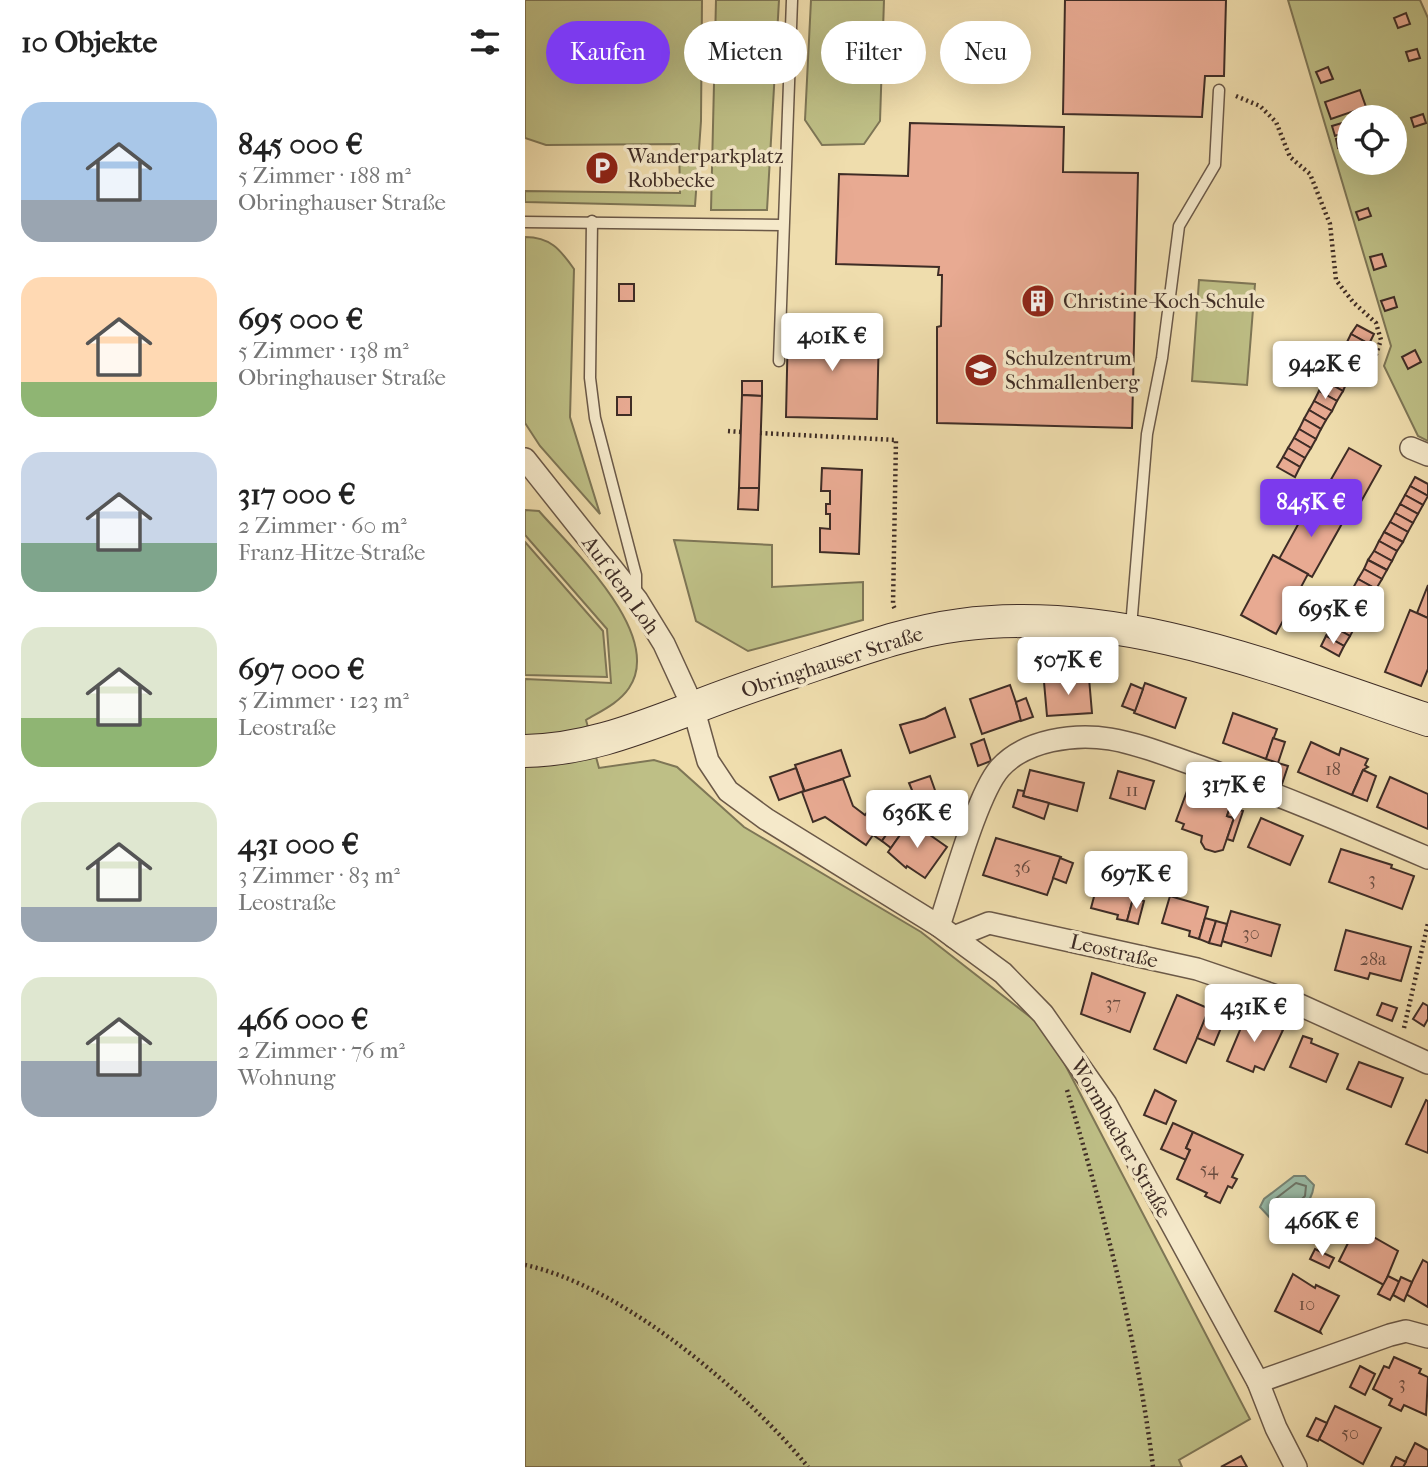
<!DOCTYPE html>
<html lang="de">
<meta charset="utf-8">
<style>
:root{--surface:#fff;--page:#f2f2f2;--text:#222;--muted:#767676;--accent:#7c3aed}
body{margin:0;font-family:"IM FELL French Canon",serif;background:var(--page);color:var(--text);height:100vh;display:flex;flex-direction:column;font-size:26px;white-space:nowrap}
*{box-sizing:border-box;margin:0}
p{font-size:23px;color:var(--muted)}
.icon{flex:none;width:38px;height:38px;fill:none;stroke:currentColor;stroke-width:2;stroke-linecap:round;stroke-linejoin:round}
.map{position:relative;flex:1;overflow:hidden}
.drawer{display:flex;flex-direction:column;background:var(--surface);width:525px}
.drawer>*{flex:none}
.banner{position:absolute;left:21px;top:21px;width:665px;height:63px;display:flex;gap:14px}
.buttons{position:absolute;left:812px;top:105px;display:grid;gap:14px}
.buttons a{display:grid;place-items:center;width:70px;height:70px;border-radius:50%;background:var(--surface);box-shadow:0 7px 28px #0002;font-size:35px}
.price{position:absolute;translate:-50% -60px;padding:0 16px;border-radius:7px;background:#fff;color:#222;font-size:23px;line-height:46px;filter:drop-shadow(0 2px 4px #0008)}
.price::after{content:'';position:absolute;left:50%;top:42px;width:21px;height:16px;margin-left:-10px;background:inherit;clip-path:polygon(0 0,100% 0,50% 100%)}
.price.selected{background:var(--accent);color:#fff}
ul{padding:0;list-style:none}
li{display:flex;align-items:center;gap:21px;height:175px;padding:0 21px}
li span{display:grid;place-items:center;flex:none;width:196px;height:140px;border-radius:21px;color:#555}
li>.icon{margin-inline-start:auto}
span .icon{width:84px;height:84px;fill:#fffc;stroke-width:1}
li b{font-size:30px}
h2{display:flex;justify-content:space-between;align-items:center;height:84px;padding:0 21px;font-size:30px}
.tag{padding:0 24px;border-radius:32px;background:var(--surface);box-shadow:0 7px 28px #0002;font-size:24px;line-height:63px}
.tag.selected{background:var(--accent);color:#fff}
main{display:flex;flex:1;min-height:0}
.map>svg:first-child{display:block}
</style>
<main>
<section class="drawer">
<h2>10 Objekte<svg class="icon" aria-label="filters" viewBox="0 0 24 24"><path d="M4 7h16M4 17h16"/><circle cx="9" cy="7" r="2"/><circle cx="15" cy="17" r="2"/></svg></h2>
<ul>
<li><span style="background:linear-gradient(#a9c7e8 70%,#9aa5b1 0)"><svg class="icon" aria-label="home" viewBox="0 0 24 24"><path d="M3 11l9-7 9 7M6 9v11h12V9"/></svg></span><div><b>845 000 €</b><p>5 Zimmer · 188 m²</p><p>Obringhauser Straße</p></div></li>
<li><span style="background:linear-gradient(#ffd9b3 75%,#8fb573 0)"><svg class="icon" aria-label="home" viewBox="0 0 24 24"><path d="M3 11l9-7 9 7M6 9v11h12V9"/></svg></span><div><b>695 000 €</b><p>5 Zimmer · 138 m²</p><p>Obringhauser Straße</p></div></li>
<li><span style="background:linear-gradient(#c9d6e8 65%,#7fa58c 0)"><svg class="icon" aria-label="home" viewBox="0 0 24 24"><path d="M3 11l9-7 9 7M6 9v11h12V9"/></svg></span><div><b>317 000 €</b><p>2 Zimmer · 60 m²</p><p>Franz-Hitze-Straße</p></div></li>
<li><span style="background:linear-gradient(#dfe7d0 65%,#8fb573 0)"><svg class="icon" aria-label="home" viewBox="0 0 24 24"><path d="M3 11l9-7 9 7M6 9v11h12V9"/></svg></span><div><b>697 000 €</b><p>5 Zimmer · 123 m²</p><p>Leostraße</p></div></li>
<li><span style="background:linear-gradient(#dfe7d0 75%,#9aa5b1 0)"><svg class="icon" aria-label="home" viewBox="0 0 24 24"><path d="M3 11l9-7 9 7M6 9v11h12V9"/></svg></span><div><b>431 000 €</b><p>3 Zimmer · 83 m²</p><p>Leostraße</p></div></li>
<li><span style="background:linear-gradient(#dfe7d0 60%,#9aa5b1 0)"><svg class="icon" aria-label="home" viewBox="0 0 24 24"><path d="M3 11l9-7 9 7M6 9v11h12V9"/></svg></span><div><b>466 000 €</b><p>2 Zimmer · 76 m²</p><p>Wohnung</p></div></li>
</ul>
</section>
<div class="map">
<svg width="903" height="1467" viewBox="0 0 903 1467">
<rect width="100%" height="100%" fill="#efddad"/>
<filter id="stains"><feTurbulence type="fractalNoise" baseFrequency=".00286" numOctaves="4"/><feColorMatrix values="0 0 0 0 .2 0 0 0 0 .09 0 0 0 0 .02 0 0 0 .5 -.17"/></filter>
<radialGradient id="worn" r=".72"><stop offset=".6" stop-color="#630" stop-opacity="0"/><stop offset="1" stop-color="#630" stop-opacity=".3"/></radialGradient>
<g fill="#bebf86" stroke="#7e7656" stroke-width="2" fill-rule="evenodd">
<polygon points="0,0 177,0 176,121 170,206 0,202 0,191 155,193 154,144 21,145 0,138"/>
<polygon points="191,0 254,0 242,210 186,210"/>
<polygon points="286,0 359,0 355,121 339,144 297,145 280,120"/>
<path d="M763,0h132l8,18v423l-10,-5 -34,-70 7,-20zM824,117h46v46h-46z"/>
<path d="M0,237c25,0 35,12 49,32l-4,148 30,97 -60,-68 -15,-23z"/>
<polygon points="674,280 730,284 722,385 667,381"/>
<path d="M0,510l14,1c32,37 126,124 90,177 -10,15 -28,23 -43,32l13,48 55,-8 23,7 67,60 177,105 126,98 203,389 -71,41 3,7h-657v-788l86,4 -4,-54 -82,-94z"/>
<polygon points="149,540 247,545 247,587 338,582 338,620 223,651 171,621"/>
<polygon points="0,542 78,631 82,677 0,675"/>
</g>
<path fill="#9abca8" stroke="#768374" stroke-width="2" d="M769,1176h11l9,9c-3,23 -19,32 -42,35l-12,-13 4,-8z"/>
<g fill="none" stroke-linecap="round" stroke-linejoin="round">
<polygon stroke="#6c7467" stroke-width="2" points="771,1183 781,1186 780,1196 764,1211 749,1211 745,1203"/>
</g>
<g fill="#e8aa92" stroke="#3f2d26" stroke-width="2">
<polygon points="540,0 701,0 699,76 680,76 677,117 538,114"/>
<polygon points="881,13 885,24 873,28 869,18"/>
<polygon points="892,49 895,58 884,61 881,52"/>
<polygon points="803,67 808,79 796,83 791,72"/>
<polygon points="835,90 841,107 806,119 800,102"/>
<polygon points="898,114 901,123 889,127 886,118"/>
<polygon points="385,123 539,127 538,172 613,173 607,428 412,423 412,327 416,326 417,275 413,275 414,267 311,264 314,174 383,176"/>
<polygon points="817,123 820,132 810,136 807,126"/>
<polygon points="822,136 824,145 813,148 811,139"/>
<polygon points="843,208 846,216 834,220 831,212"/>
<polygon points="857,254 861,266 849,270 845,257"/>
<rect x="94" y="284" width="15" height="17"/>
<polygon points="869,297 872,307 860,311 856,301"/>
<polygon points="832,325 849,334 844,344 826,334"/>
<polygon points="263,326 354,329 352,419 261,417"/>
<polygon points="826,334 844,344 839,353 821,344"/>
<polygon points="821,344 839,353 833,362 816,353"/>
<polygon points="890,350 896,362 883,369 877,357"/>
<polygon points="816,353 833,362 829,372 811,362"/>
<polygon points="811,362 829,372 822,382 805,372"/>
<polygon points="805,372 822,382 818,391 800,381"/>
<polygon points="217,381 237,381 237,396 217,395"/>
<polygon points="800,381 818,391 812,401 794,391"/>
<polygon points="794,391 812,401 807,411 789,401"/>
<polygon points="217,395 237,396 234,488 214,488"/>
<rect x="92" y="397" width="14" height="18"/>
<polygon points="789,401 807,411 801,420 784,410"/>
<polygon points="784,410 801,420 796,429 779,419"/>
<polygon points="779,419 796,429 791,439 774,429"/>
<polygon points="774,429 791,439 786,448 769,438"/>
<polygon points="769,438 786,448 780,458 763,448"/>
<polygon points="763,448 780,458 775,467 758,457"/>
<polygon points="824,448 856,466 824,523 792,504"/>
<polygon points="758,457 775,467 770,477 752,467"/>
<polygon points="297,468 337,470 334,554 295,552 295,528 305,529 305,514 301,514 301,504 305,504 305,491 296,491"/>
<polygon points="890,477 903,484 903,496 885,486"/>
<polygon points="885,486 903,496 898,505 880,495"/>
<polygon points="214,488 234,488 233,510 213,509"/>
<polygon points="880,495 898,505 893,514 875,504"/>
<polygon points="786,501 819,520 787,577 754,559"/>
<polygon points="875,504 893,514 888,523 870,513"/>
<polygon points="870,513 888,523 883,532 865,522"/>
<polygon points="865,522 883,532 878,542 859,532"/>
<polygon points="859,532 878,542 872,551 854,541"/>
<polygon points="854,541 872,551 867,561 849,551"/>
<polygon points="849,551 867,561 862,570 843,560"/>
<polygon points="748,555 783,574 751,634 716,615"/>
<polygon points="843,560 862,570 857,579 839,569"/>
<polygon points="839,569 857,579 851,589 833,579"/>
<polygon points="833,579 851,589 846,598 828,588"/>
<polygon points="903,585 903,618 892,613"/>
<polygon points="828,588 846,598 841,608 822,598"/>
<polygon points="822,598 841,608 835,618 817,608"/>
<polygon points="817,608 835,618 830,627 812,617"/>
<polygon points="885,610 903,618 903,669 896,686 860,672"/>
<polygon points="812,617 830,627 825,636 807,626"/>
<polygon points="807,626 825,636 819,646 801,636"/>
<polygon points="801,636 819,646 814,656 796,646"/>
<polygon points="564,678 567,713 522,716 519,682"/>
<polygon points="620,683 661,698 650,728 609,713"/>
<polygon points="606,684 618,689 610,711 597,706"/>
<polygon points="485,685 497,720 457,734 445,699"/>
<polygon points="501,698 508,717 496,721 491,702"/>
<polygon points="420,708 430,737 385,753 375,725 400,718"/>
<polygon points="708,713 752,729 741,759 698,743"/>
<polygon points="748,738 760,742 753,763 741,759"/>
<polygon points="459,739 466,761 453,766 446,744"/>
<polygon points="786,742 814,755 816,748 843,759 840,765 843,767 838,770 827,795 773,772"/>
<polygon points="316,750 325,776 280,792 270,765"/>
<polygon points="753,763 763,766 757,784 746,780"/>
<polygon points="271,768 279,791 254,800 245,777"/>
<polygon points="505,770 559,783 552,811 498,796"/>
<polygon points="838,770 851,776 842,801 827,795"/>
<polygon points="593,771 629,781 620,809 585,798"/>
<polygon points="405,776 411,793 389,795 384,783"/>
<polygon points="865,777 903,794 903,829 852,807"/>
<polygon points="318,779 328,806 340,815 350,802 373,818 357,841 348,835 341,845 300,817 288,822 277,792"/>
<polygon points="493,790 499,791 498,796 524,803 519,819 488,807"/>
<polygon points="662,791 705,807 702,816 709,818 698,850 690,852 680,849 676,842 677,836 657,829 659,824 651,821"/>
<polygon points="361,794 380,807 373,818 354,805"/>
<polygon points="381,805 391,812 366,848 357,841"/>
<polygon points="705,807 718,811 708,841 702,839 709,818 702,816"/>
<polygon points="736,818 778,836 765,865 723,847"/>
<polygon points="385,821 422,847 400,878 382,866 381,868 363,852"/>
<polygon points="471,838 536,857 522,895 458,875"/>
<polygon points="816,849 867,865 866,868 889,876 877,909 804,882"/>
<polygon points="535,858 548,863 541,883 528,878"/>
<polygon points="574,878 611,887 602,921 592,919 593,915 566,908"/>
<polygon points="645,896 683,907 674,939 664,936 665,931 637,923"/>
<polygon points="608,899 619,901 613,924 602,921"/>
<polygon points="706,911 755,925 746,956 697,941"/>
<polygon points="680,918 691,921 684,943 674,939"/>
<polygon points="691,921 702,924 696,946 684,943"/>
<polygon points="821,930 886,947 876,981 845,973 843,979 810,970"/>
<polygon points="567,973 620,993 605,1032 556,1014"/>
<polygon points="652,995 685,1009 661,1063 629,1049"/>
<polygon points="857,1003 872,1008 867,1021 852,1015"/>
<polygon points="898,1003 903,1006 903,1019 899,1026 888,1019"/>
<polygon points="723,1011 732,1015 731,1018 758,1030 739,1070 730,1066 728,1072 702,1061"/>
<polygon points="681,1016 698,1023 689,1045 672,1038"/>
<polygon points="778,1036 787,1039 786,1043 813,1054 801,1082 765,1067"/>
<polygon points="834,1062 878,1078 866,1107 822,1089"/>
<polygon points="630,1090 651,1101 641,1124 619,1115"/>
<polygon points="901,1100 903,1101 903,1153 881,1144"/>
<polygon points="648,1123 668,1132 661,1148 665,1150 661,1160 636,1149"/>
<polygon points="668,1132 718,1155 707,1177 712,1179 707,1188 703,1186 695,1203 680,1196 682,1193 652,1179 665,1150 661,1148"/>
<polygon points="831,1227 873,1251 859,1285 814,1261"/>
<polygon points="790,1249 809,1258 804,1268 785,1259"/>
<polygon points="898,1260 903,1263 903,1307 881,1294"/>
<polygon points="768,1274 790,1288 791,1285 814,1296 795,1331 796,1333 750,1311"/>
<polygon points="863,1276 875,1282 865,1300 853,1294"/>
<polygon points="876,1277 887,1282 879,1301 868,1295"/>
<polygon points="869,1357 896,1369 894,1373 903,1377 901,1415 879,1405 876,1411 864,1405 867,1399 848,1389 859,1366 864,1368"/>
<polygon points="835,1366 850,1374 840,1395 825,1387"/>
<polygon points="810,1406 856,1428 838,1464 794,1439"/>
<polygon points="791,1418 802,1423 793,1441 782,1436"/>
<polygon points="890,1443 903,1450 903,1467 878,1467"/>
<polygon points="716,1456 722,1467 696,1467"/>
<polygon points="871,1457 881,1462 878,1467 866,1467"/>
</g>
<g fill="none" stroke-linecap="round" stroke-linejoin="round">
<defs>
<g id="lane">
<polyline points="67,221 65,378 70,418 111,575 111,593"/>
<polyline points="0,222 257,225"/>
<polyline points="254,361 267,0"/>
<polyline points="606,627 622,434 637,358 654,226 690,165 694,90"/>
</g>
<g id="street">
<polyline points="886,448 903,455"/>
<polyline points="0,459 112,600 139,644 168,707 183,761 203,791 241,819 414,926 478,973 518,1014 581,1104 733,1382 751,1428 771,1467"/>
<path d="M414,926c13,-38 38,-132 61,-158 25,-28 75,-35 110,-29 31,5 61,18 91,28 77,27 152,59 227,91"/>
<polyline points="429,937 464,923 672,969 766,1001 903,1063"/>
<polyline points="733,1382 865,1335 881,1331 903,1337"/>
</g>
<path id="secondary" d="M0,751c61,-1 112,-22 168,-43 42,-17 86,-31 130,-46 45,-15 90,-31 137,-37 161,-21 319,45 468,95"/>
</defs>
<use href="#lane" stroke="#6b5948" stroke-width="13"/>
<use href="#street" stroke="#6b5948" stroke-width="24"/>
<use href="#secondary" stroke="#3f2d26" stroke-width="34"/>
<g stroke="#3f2d26" stroke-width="4.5" stroke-dasharray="2 3.5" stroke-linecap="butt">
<polyline points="711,96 735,106 751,122 765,157 785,174 805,224 811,280 828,302 851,323 856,340 844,374"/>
<polyline points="203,431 216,432"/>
<polyline points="235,433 371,440 368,605 371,611"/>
<polyline points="879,1028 903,923"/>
<path d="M542,1090c37,124 70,248 86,377"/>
<path d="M0,1265c96,20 222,127 283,202"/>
</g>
<use href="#lane" stroke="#f5e9ca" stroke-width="10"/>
<use href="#street" stroke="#f5e9ca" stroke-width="21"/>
<use href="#secondary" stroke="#f5e9ca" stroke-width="32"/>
</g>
<defs>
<symbol id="parking-disc" viewBox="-11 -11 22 22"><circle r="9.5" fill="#8f2418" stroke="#f5e9ca"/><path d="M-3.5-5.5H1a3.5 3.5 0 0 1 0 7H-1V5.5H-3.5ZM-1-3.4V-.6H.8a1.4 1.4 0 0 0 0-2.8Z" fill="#fff"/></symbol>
<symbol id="building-disc" viewBox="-11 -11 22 22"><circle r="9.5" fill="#8f2418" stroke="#f5e9ca"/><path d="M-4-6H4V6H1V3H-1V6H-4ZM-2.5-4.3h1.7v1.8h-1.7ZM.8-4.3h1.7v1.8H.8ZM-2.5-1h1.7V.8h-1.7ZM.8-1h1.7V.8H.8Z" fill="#fff"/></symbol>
<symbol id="school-disc" viewBox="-11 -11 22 22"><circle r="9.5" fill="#8f2418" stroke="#f5e9ca"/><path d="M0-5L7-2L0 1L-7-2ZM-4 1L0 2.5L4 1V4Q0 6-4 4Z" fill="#fff"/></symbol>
</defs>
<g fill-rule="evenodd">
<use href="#parking-disc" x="58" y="149" width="38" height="38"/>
<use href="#building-disc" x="494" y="282" width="38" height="38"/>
<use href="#school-disc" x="437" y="351" width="38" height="38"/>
</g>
<g text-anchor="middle" stroke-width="7" stroke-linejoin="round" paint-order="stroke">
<g font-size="18" fill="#694c41">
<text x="808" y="775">18</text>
<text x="607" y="796">11</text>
<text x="497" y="873">36</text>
<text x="847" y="885">3</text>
<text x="726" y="939">30</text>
<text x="848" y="965">28a</text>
<text x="588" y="1009">37</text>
<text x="684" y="1175">54</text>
<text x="782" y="1310">10</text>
<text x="877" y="1389">3</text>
<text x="825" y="1439">50</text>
</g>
<g font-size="21" fill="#3f2d26" stroke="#f5e9ca" text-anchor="start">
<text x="102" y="163">Wanderparkplatz<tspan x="102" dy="24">Robbecke</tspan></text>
<text x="538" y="308">Christine-Koch-Schule</text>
<text x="480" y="365">Schulzentrum<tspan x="480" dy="24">Schmallenberg</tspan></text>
</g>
<g font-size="21" fill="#3f2d26" stroke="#f5e9ca">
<text transform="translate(96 585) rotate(54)" y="7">Auf dem Loh</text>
<text transform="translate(307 662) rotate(-18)" y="7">Obringhauser Straße</text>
<text transform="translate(589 951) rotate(13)" y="7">Leostraße</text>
<text transform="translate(596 1138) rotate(60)" y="7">Wormbacher Straße</text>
</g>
</g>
<rect width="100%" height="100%" filter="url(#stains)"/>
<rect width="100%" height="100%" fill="url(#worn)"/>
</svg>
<div class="buttons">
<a><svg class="icon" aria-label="locate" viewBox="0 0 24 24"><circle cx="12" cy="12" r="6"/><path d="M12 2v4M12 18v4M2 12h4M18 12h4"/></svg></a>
</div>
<b class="price" style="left:307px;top:373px">401K €</b>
<b class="price" style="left:800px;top:401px">942K €</b>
<b class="price selected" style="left:786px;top:539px">845K €</b>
<b class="price" style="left:808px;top:646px">695K €</b>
<b class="price" style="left:543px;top:697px">507K €</b>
<b class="price" style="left:709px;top:822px">317K €</b>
<b class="price" style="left:392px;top:850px">636K €</b>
<b class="price" style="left:611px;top:911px">697K €</b>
<b class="price" style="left:729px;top:1044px">431K €</b>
<b class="price" style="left:797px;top:1258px">466K €</b>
<div class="banner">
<a class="tag selected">Kaufen</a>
<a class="tag">Mieten</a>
<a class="tag">Filter</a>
<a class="tag">Neu</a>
</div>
</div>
</main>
